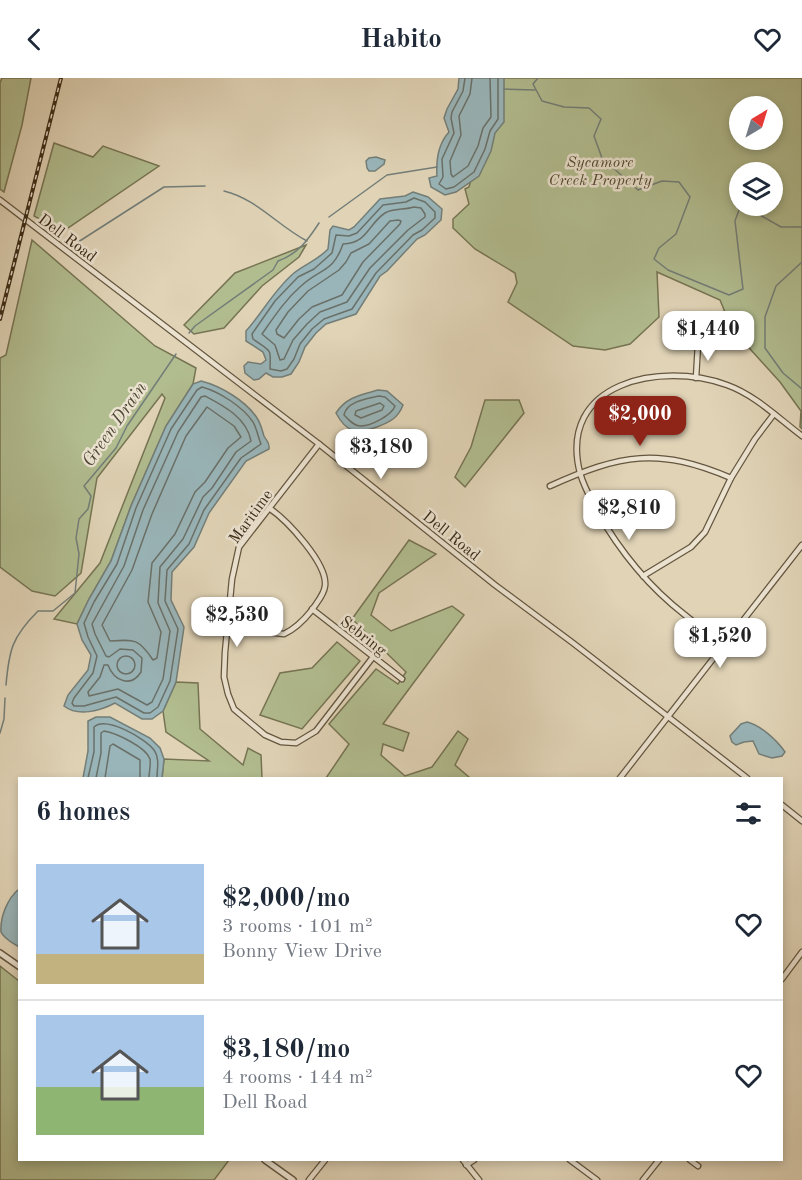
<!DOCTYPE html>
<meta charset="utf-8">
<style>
:root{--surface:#fff;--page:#f6f6f7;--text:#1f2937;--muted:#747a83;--line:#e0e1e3;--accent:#8f2418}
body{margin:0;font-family:"Old Standard TT",serif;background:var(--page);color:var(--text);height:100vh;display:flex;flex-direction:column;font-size:22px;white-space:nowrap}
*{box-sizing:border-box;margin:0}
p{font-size:20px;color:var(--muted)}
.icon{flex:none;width:33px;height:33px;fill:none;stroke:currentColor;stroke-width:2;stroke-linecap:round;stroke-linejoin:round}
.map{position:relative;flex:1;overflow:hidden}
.side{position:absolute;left:18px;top:699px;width:765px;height:384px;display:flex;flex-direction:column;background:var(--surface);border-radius:0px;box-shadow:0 3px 9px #0003}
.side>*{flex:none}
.needle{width:39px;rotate:38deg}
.fabs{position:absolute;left:729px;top:18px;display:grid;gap:12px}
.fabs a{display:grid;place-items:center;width:54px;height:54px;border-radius:50%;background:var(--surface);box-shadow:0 3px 9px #0003;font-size:30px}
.price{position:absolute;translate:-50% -51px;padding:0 14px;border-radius:12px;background:#fff;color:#222;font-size:20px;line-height:39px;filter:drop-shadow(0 2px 3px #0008)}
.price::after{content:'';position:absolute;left:50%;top:36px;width:18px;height:14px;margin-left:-9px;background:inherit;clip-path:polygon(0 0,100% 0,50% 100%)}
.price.on{background:var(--accent);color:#fff}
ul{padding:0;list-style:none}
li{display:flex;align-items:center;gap:18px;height:150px;padding:0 18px}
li+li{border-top:2px solid var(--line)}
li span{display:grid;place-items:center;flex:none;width:168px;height:120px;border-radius:0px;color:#555}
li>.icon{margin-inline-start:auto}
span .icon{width:72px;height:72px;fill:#fffc;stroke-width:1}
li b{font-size:26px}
h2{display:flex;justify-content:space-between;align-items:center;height:72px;padding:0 18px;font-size:26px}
header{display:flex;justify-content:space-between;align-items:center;height:78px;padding:0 18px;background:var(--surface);font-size:27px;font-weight:800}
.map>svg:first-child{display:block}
</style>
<header><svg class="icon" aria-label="back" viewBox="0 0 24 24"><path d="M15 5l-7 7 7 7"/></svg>Habito<svg class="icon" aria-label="heart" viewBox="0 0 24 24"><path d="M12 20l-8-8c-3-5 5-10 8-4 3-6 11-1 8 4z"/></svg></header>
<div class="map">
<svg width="802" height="1102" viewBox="0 0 802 1102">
<rect width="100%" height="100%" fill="#e0d3b6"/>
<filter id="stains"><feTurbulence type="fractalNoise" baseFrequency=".00333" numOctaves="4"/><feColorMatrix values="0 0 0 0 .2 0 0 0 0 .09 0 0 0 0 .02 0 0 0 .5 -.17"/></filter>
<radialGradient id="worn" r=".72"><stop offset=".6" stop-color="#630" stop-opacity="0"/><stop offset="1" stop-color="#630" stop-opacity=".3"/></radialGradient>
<g fill="#b1bc8f" stroke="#767453" stroke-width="1.5" fill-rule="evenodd">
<polygon points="2,0 31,0 22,47 4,114 0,111 0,5"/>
<path d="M499,0h303v351l-2,-2 1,-16 -21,-29 -48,-53 -12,-29 -63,-28 2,45 -29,27 -25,6 -32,-4 -65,-44 9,-19 -2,-10 -40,-24 -22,-21v-9l16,-15 -4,-15 4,-2zM740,28h32v34h-32zM740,94h32v34h-32z"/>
<polygon points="54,65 93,79 103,68 159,88 62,154 34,138"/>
<polygon points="32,162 155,268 196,290 193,306 166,348 131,428 111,483 89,521 77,546 54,541 100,485 165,320 162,316 97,400 81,495 55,518 32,513 0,489 0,280 6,277"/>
<polygon points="306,167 299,179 262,208 224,250 194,256 184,247 235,195"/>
<polygon points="485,322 519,322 524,335 465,409 455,399 471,369"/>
<polygon points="409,462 436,476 379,515 371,537 391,553 452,528 464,537 383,646 409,655 403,673 383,666 381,677 405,698 432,689 458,653 468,661 455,687 470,700 326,700 349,666 329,646 376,591 398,606 406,594 352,541"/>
<polygon points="337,564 360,583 302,651 260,637 280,595 312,590"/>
<polygon points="176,604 198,605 200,651 243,687 248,670 261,677 262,700 162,700 164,681 209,683 166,654 163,633"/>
<polygon points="0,888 19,903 20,1082 229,1082 214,1102 0,1102"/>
</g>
<g fill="#99b5b9" stroke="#737e78" stroke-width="1.5">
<path d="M459,0h45v44l-9,11 -4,18 -12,25 -23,16 -11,3 -14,-8 -2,-9 8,-2c-1,-15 1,-32 12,-44l-5,-14 3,-9 11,-20z"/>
<polygon points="376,79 385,82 384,86 375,93 369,93 367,90 366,83 369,80"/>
<path d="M413,114l15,5 14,12 -1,11 -16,15 -8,4 -30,32 -7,5 -24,38 -30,10 -10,9 -11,14 -6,15 -8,12 -9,3h-9l-7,-4 -7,6 -5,1 -9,-7 -1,-7 4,-4 13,2 5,-4 -3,-8 -17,-11v-10c17,-19 28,-41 48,-58 11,-9 24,-13 34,-24l2,-19 3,-4 16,4 5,-3 26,-28 25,-3z"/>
<path d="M201,303c20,5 45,20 56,37 4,6 5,12 7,18 3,6 6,6 5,13l-23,12 -37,52 -15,34 -22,25 -1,28 13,27 -8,55 -13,29 -11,8h-10l-27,-16c-15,8 -37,14 -51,3l4,-11 20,-25 3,-15 -9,-15 -5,-16 12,-25 22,-38 20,-55 35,-80 27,-42z"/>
<path d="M378,312l9,1 16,14c-5,13 -13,17 -26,22 -19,7 -30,7 -41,-14 10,-16 25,-18 42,-23z"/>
<polygon points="96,639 110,639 150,660 160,670 164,681 162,700 83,700 88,673 88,643"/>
<path d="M747,644c13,3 30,18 38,30l-3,4 -10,2 -13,-4 -6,-13 -9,1 -8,3 -4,-3 -2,-6 11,-12z"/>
<path d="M19,811v58c-6,-4 -15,-8 -18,-15 -1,-16 7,-34 18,-43z"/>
</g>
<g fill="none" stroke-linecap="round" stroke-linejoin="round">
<g stroke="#6a7068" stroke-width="1.5">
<polyline points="465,0 463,13 452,34 451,40 454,55 442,81 443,99 439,106 446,111 454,109 474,94 485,71 490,53 498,41 498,0"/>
<polyline points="472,0 470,16 459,38 461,57 450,83 451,96 453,99 468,88 478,68 483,50 491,39 490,0"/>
<path d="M414,120l11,4 10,10v6l-13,12 -9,5 -37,38 -24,36 -28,10 -12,10 -12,15 -6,15 -7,10 -6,2 -11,-2c1,-22 1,-17 -17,-30l-1,-5 23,-33 23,-24 16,-8 18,-16 4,-18 13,1 8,-3 26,-28 23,-3z"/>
<path d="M414,129l7,1 4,6v3l-17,13 -38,38 -23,34 -27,10 -13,12 -14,16 -9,19 -4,1 -5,-15 -13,-11c12,-17 23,-34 39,-48 19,-18 32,-13 42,-42 25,-1 25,-20 42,-31 8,-5 20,-3 29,-6z"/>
<polygon points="398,142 401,143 400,146 363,184 342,217 312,229 299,241 284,260 277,256 276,252 288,234 308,213 339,192 346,184 351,175 369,166 390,143"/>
<path d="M202,309c18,5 41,20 51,35 4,7 5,15 8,22l-20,14 -37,52 -15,34 -22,26 -2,31 13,28 -8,52 -12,26 -8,6h-6l-28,-16 -32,9h-10l-2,-3 2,-5 19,-25 4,-17 -9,-19 -4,-14 10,-21 23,-38 19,-56 35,-79 26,-39z"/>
<path d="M205,318c19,10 42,22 46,45l-15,11 -24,36 -9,9 -20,42 -23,28 -2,36 12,28 -7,48 -11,23 -5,3 -29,-16 -29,7 -1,-4 12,-15 4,-12h4c6,16 23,23 33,7l1,-14 -9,-8 -13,-1 -11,8 -3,-1 -11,-22 -3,-10 32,-58 19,-56 35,-78 23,-35z"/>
<path d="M379,318l6,1 10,9c-3,9 -24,20 -34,20 -8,0 -13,-7 -17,-11 3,-14 23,-16 35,-19z"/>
<polygon points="380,325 384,328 382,332 361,340 355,337 356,333"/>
<path d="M207,329l27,19 7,11 -13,11 -23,34 -10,10 -20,42 -23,29 -4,39 13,30 -4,26 -4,2c-14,-21 -18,-21 -43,-19l-8,-16 30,-55 20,-56 34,-78z"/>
<circle cx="126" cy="587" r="9"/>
<path d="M88,700l6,-26v-25c12,-11 51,11 60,23 6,8 3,19 3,28"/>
<path d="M96,700l5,-25v-20l3,-2c12,2 42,16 46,28 1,6 -1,13 -1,19"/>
<polyline points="105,700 110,668 113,666 140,682 140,700"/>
</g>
<g stroke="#737e78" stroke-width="1.5">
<polyline points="538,0 533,6 542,23 564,29 589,30 601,41 594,58 602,80 638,112 662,103 679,104 690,119 676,156 659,170 654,181 668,192 729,217 743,211 735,143 739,132 751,132 781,149 802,149"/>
<polyline points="504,11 535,12"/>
<path d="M224,113c33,8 54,35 83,50"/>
<polyline points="329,139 387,97 437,89"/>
<polyline points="75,166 164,109 205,108"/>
<polyline points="802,184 776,208 765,239 765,270 783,295 802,311"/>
<path d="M189,255l6,-7 78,-56 5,-9c20,-7 30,-21 41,-38"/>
<path d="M6,607c3,-35 6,-48 32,-74h15l22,-18 4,-39 -3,-16 3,-19 9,-10 3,-13 -7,-10 32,-38 11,-22 49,-72"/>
<polyline points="0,655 4,641 5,620"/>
</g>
<defs>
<g id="minor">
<polyline points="0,122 319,366 495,507 573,565 747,700"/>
<polyline points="696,300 698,266"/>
<polyline points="319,366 239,469 232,501 225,574 224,599 228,616 234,631 265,657 281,664 296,665 316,653 373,579"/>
<path d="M550,408c71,-32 108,-39 181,-8"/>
<polyline points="643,498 691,469 705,454 731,400 755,361 774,336"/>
<polyline points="312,531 402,601"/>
<path d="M228,550l56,6c11,-5 20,-14 28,-24 5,-8 12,-15 13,-24 3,-22 -38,-66 -56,-78"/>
<path d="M725,567c-13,-10 -27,-19 -40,-30 -36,-28 -66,-65 -88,-104 -6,-12 -13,-24 -17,-38 -23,-91 81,-112 147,-88 28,10 51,33 75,51"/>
<polyline points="620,700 802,467"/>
<polyline points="782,727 802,743"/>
<polyline points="782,901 802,874"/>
<polyline points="463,1082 479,1102"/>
<polyline points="570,1082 597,1102"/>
<polyline points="690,1082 698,1088"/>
<polyline points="466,1087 474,1082"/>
<polyline points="309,1102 325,1082"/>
<polyline points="643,1102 659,1082"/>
</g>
<g id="tertiary">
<polyline points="0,875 20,889"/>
<polyline points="265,1082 293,1102"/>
</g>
</defs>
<use href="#minor" stroke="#64563f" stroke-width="7"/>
<use href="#tertiary" stroke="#64563f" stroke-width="8"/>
<use href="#minor" stroke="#ebe2d0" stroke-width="4.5"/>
<use href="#tertiary" stroke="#ebe2d0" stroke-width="5"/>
<defs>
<polyline id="rail" points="0,241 61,0"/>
</defs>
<use href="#rail" stroke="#3b2c17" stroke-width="4"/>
<use href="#rail" stroke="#ebe2d0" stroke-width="1.5" stroke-dasharray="4.5" stroke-linecap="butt"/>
</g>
<g text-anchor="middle" stroke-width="5" stroke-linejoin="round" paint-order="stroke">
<g font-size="16" font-style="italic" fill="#53492f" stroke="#ebe2d0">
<text x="600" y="89">Sycamore<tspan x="600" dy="18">Creek Property</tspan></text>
</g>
<g font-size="16" fill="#3b2c17" stroke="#ebe2d0">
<text transform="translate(68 159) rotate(37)" y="6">Dell Road</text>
<text transform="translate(250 438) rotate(-54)" y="6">Maritime</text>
<text transform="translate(452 457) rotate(39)" y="6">Dell Road</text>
<text transform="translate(364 557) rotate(38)" y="6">Sebring</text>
</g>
<g font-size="18" font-style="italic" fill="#4e4737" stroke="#ebe2d0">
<text transform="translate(114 346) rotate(-55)" y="6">Green Drain</text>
</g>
</g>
<rect width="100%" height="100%" filter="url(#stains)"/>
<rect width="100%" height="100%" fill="url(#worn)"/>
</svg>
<div class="fabs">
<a><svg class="needle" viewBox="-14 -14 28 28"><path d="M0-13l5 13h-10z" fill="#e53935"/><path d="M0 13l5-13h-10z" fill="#747a83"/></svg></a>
<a><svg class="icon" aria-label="layers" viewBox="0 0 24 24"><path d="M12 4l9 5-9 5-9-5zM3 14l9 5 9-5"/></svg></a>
</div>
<b class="price" style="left:708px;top:284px">$1,440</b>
<b class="price on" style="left:640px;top:369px">$2,000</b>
<b class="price" style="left:381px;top:402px">$3,180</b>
<b class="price" style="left:629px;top:463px">$2,810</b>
<b class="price" style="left:237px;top:570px">$2,530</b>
<b class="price" style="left:720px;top:591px">$1,520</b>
<section class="side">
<h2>6 homes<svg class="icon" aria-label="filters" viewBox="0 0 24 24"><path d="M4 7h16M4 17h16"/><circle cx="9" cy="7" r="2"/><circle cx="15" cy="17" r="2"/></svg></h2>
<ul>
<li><span style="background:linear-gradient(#a9c7e8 75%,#c2b280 0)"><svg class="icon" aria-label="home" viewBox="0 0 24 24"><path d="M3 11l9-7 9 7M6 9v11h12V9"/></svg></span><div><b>$2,000/mo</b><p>3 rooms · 101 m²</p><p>Bonny View Drive</p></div><svg class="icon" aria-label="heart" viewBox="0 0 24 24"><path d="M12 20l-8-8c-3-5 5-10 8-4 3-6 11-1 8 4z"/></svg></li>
<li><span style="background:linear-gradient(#a9c7e8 60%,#8fb573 0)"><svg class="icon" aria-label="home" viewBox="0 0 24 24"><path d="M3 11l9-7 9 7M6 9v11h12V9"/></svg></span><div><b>$3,180/mo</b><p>4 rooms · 144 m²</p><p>Dell Road</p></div><svg class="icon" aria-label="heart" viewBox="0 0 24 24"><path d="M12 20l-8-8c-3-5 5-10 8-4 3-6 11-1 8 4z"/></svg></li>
</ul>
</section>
</div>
